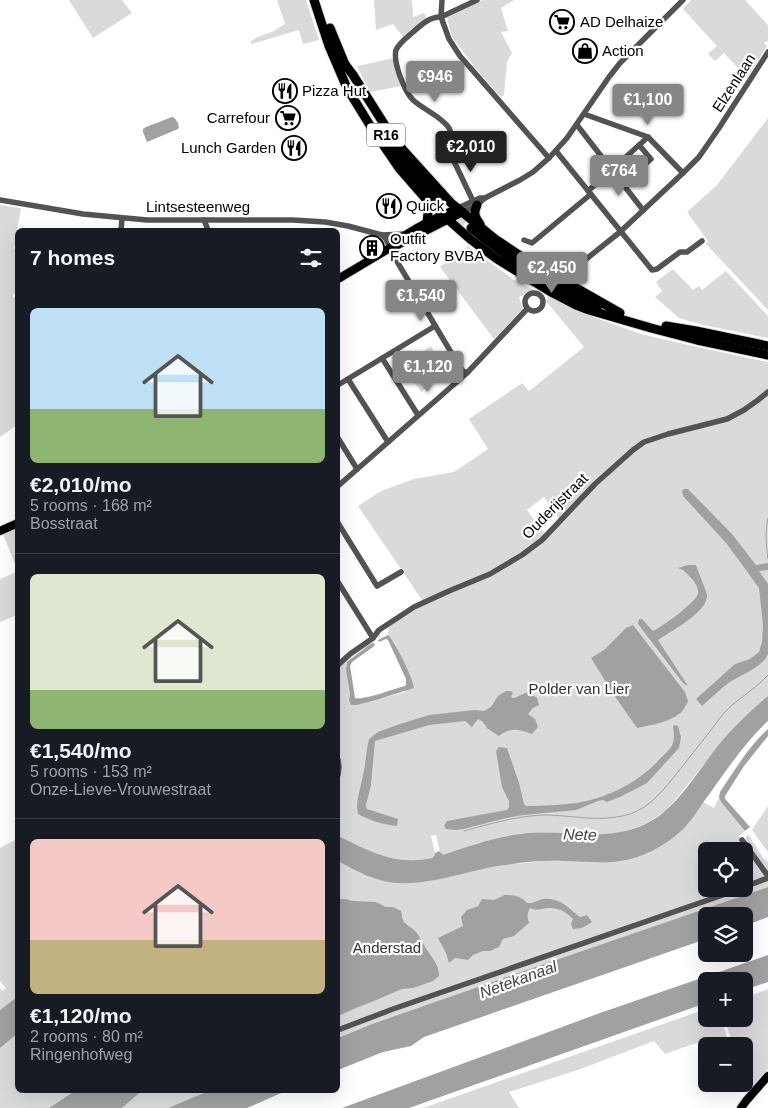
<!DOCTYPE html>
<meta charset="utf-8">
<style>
:root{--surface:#171b24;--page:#242831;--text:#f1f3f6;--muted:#9ea1a6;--line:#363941;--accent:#858687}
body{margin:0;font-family:Arial,sans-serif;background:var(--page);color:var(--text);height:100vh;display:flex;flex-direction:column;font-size:19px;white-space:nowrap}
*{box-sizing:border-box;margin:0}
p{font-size:16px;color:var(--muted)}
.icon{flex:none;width:28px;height:28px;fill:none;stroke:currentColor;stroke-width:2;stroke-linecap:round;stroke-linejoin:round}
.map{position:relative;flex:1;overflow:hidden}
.drawer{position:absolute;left:15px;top:228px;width:325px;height:865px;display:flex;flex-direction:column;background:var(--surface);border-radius:8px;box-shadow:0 5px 20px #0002}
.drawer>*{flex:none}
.fabs{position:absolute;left:698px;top:842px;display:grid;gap:10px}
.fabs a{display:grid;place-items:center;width:55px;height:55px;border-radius:8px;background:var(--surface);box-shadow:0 5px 20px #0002;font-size:25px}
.price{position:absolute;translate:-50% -42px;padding:0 11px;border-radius:5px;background:var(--accent);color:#fff;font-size:16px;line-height:32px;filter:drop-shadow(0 1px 2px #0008)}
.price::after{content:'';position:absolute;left:50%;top:30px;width:15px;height:11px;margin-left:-8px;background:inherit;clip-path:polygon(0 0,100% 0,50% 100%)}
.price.on{background:#222;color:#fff}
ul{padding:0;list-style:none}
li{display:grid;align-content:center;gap:10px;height:265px;padding:0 15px}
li+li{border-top:1px solid var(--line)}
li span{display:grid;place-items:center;height:155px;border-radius:8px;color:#555}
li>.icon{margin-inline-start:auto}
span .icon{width:90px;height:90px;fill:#fffc;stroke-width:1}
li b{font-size:21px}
h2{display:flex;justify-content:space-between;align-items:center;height:60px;padding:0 15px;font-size:21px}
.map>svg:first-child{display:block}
</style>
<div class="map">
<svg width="768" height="1108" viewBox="0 0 768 1108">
<rect width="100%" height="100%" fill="#fff"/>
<g fill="#dadada" fill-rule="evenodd">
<polygon points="69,0 122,0 132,13 93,38"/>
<polygon points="277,0 306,0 319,40 303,44 299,30 251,44 251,41 258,37 274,31 285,24"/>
<polygon points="374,0 412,0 413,17 424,13 427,19 404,38 393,24 376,30"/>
<polygon points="482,0 514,0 501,8 508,31 501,32 512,53 507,62 504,95 501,97 476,69 452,37 447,18"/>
<polygon points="691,0 745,0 768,25 768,42 767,41 764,43 767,46 747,78 724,53 715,61 708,54 717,46 683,9"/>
<polygon points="394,58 401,86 370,92 357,66"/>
<polygon points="768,118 768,310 706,244 708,241 687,212 717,185"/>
<polygon points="0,205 21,208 14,249 17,250 17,291 12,296 18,299 17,425 0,437"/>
<polygon points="468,246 514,280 534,290 519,297 523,309 494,339 440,267"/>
<polygon points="673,269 693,290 699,286 702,290 726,271 768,316 768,338 703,325 679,318 655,297 662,291 656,282"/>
<path d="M547,295l46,22 48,17 56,13 71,15v334l-32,29 -65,80c-20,20 -43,28 -72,30 -7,1 -15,0 -22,-1 -20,-1 -39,-3 -58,0 -26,3 -52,13 -77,22l-2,-4 -4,-17h2l-7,1 4,17 -3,5c-35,8 -64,-7 -94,-22v-175l11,-9 22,-15 3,6c-9,4 -23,12 -28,21l4,30 -1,4 8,7 48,-13 5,-16 -15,-33 -7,-8 1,-14 33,-21 -64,-94 23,-15 33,-12 40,-7 34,-23 -19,-30 53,-36 7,8 55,-44 -38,-46 2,-2zM544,497l15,22 -15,15 -17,-24z"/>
<polygon points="431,346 440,363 450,356 452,359 439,367 444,373 421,392 409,374 400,380 398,375 406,370 403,364"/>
<polygon points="17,527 17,569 3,534"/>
<polygon points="17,572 17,615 0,622 0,579"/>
<path d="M719,797l2,5 24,29 -6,5 4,6 5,-8 15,24 5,4v25l-253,87 -143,50 -34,14v-177l23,12 48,10 39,-6 40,-10 36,-4 20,-2h76l19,-6 15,-6 13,-8 14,-10 22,-29 11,6zM706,851h38v38h-38z"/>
<polygon points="768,806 768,852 752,830"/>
<polygon points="17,839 17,997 0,1010 0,987 2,991 6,988 0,981 0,848"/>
<polygon points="768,989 768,1069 750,1091 746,1090 744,1081 744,1046 733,1046 725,1019 744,1019 744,998"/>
<polygon points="706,1009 706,1019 721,1019 730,1046 706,1046 706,1051 702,1041 665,1054 654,1041 578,1070 509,1092 519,1108 423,1108"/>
<polygon points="17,1034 18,1090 76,1090 49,1108 0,1108 0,1048"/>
<polygon points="143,1090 211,1090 168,1108 122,1108"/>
</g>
<g fill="#a1a1a1">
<path d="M172,117c4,1 6,6 7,10l-1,2 -31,13 -4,-10v-3l3,-2z"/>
<path d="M684,489h4l44,45 24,31 12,-2v7l-9,1 9,13v70c-5,13 -27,21 -38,28 -10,7 -19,16 -28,24l-6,-7 39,-35 15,-5 9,-7 3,-10 1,-17 -4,-37 -32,-44 -44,-48 -1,-5z"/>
<path d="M688,565h8l1,3c2,6 9,22 10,27 1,17 -36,36 -49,45l30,46 -5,-3 -45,-59 1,-5h3l11,12c9,-4 42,-28 45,-37 1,-5 -2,-10 -5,-14 -5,-5 -8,-10 -15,-12z"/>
<path d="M633,625l52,67 3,9c-2,5 -5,10 -9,13 -12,9 -28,11 -42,14l-23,-33 -23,-37 13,-8 22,-22z"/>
<path d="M388,635c7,6 25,43 26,53l-38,12 -19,5h-6l-2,-5 1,-6 -4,-24 1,-8 22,-17 5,-2 1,2 -2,2 -21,15 -2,4 5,32c11,2 38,-9 50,-12l1,-2v-5l-18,-39 -2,-1 -7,3 -1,-2z"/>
<path d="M506,691h5l2,3 -2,2 1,2h2l14,-6 9,6 2,7 -6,3 -5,6 7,5 3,8 -6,7c-14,-5 -21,-7 -33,2l-11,-7 -6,-8 -4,-2 -6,8 -7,-6 -36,4 -54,16 -4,44 -5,20 1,4 31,10 -1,7c-15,-2 -26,-5 -39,-12 -3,-15 3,-25 5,-39 3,-12 3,-24 6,-36l9,-7 19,-7 32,-10 45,-5 10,1 7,-4 7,-11z"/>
<path d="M768,696v25c-26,24 -45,55 -66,83 -6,9 -13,20 -21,27 -16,15 -39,27 -61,30 -17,3 -39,0 -57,0 -19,-1 -38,1 -57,4 -36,4 -71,20 -108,18 -22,-1 -42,-12 -60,-22v-25c32,15 57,30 94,22l2,-2 1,-3 4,-2 4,4c24,-8 51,-18 77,-21 44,-6 89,11 131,-13 26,-14 47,-50 66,-74 15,-19 32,-35 51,-51z"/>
<path d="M675,725l3,1 3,11 -2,11 -32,35 -27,14 -13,5 -4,-2 -5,1 -22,9 -53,5 -21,4 -38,10 -9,1 -9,-1 -2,-3 3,-5 60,-11 2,-3v-6l-7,-14 -6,-36 3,-4 8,1 12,35 5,21 2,2c16,0 33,-1 50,-3 29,-4 61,-20 81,-41 14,-15 19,-14 16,-36z"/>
<path d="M768,729v7l-24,30 -19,30v3l3,3 22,25 -5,4 -24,-29 -2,-5 1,-5c15,-22 28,-45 48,-63z"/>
<polygon points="768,887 768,917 744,926 744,916 706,916 706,939 424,1037 411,1046 383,1052 338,1070 338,1038 372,1024 515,974"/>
<path d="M505,895c9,0 16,1 22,8 7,1 10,-3 16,-4 17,-2 25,9 37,18l7,-2 5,7 -10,6 -9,1 -2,-5 2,-5c-9,-9 -18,-13 -31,-10 -5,1 -7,1 -12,-1 -3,5 -3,10 -1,15l-15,13 -11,3 -4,8 -9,4h-7l-10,4 -5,5 -13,-2 -6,5 -3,-10 -8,-15 25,-12 -2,-9 6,-7 11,-4 4,-7 12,1z"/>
<path d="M338,899h8l6,2 24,1 10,5h7l8,4c1,3 1,8 3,11 4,4 8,6 12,10 3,3 5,9 8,13 5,10 16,19 15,31l-6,5 -20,7 -11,1 -28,12 -18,7 -18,8z"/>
<polygon points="768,955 768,982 744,990 744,981 706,981 706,1003 409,1108 342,1108 600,1013"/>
<polygon points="17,997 17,1034 0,1048 0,1010"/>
<polygon points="76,1090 143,1090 122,1108 49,1108"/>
<polygon points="211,1090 288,1090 247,1108 168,1108"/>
</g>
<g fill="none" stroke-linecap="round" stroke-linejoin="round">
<g stroke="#a1a1a1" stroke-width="1">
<path d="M768,518c-3,14 -2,27 0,41"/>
<path d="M464,831c26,-7 52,-15 79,-16 30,0 57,8 87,-1 21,-7 35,-26 48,-42 11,-14 22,-28 33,-42 5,-6 9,-13 14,-18 13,-14 31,-23 43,-37"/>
</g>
<polyline stroke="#d9d9d9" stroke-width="9" stroke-dasharray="9 4.5" stroke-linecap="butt" points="437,201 469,231"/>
<defs>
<g id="major">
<polyline points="394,247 463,212"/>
<path d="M338,279l52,-31c13,-16 49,-31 68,-40"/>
<polyline points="0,531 18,523"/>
<polyline points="741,1108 746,1101 768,1076"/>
</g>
<g id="highway">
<polyline points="314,0 329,46 347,88 371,127 399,168 426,199 431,202 443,215 470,239 497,259 551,292 576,305 589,310 651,328 697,340 768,355"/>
<polyline points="330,28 346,67"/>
<polyline points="344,63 353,75 384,124 403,150 451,203 495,239 525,259 620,313"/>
<polyline points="392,148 437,201"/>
<polyline points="426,199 428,213 427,223"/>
<path d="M477,205c-4,9 -2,12 3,19"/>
<path d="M471,228c39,32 81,58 127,78"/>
<polyline points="666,326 696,331 768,346"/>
</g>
</defs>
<use href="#major" stroke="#dbdbdb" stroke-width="10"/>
<use href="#highway" stroke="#dbdbdb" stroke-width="11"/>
<g stroke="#535353" stroke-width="5.5">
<polyline points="442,0 441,17 449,39 460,56 549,158"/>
<polyline points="584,114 648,137 683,173"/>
<polyline points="577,125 643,210"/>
<path d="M450,151c-1,-7 3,-18 -1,-23 -8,-12 -25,-18 -36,-28 -9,-9 -20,-38 -17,-50 3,-7 10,-12 16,-17 8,-7 18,-17 29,-16l36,-17"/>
<polyline points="556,151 652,270 657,269 680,252 687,252 702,241"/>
<polyline points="450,153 473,201"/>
<polyline points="620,162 632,176 651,159 639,145"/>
<polyline points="588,191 648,137"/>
<polyline points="0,200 83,214 147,220 293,220 325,222 348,226 382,235 386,239 392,253 458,364 463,371 467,373"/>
<polyline points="458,208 480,198 485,198"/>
<polyline points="463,212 477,205 485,198 520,180 533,172 549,158 567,138 609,77 620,63 683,0"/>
<polyline points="204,220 208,230"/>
<polyline points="121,230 122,219"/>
<polyline points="382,235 404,234"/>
<polyline points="524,240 532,243 591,194"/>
<polyline points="570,272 620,232 683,173 699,157 719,128 768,52"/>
<circle cx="534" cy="302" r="9"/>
<polyline points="382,358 418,415"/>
<polyline points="348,379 388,442"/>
<polyline points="338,385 435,326"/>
<polyline points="338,438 357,469"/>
<polyline points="338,486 467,373 527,309"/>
<polyline points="338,523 377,586 401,572"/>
<polyline points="338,582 373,638"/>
<polyline points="338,665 350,654 373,638 379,630 414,607 449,591 490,574 522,555 542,540 595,484 633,450 644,442 668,434 727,419 744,410 758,400 768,392"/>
<polyline points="338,760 339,767 338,775"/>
<polyline points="742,840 768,876"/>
<polyline points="744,887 768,878"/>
<polyline points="338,1030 393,1009 740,889"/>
</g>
<use href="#major" stroke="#000" stroke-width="8"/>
<use href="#highway" stroke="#000" stroke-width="9"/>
</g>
<defs>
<symbol id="supermarket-ring" viewBox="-11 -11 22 22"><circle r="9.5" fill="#fff" stroke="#000" stroke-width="1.5"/><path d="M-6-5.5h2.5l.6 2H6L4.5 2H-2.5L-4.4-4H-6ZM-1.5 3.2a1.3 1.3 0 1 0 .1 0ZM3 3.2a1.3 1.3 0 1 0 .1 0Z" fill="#000"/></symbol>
<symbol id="shop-ring" viewBox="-11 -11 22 22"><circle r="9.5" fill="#fff" stroke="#000" stroke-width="1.5"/><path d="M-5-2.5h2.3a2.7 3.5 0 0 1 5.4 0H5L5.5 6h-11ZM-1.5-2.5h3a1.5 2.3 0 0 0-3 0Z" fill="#000"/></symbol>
<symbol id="restaurant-ring" viewBox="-11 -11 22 22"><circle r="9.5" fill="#fff" stroke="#000" stroke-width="1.5"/><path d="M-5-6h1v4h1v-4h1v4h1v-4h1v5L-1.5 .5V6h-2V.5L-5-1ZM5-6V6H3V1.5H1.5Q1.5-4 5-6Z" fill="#000"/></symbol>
<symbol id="building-ring" viewBox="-11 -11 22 22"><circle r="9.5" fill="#fff" stroke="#000" stroke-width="1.5"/><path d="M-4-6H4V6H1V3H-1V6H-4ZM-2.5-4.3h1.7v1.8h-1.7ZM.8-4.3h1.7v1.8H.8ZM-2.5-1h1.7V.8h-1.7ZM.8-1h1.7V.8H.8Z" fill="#000"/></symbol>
</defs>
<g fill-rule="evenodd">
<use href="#supermarket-ring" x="548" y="8" width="28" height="28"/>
<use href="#shop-ring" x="571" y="37" width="28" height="28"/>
<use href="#restaurant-ring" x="271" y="77" width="28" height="28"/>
<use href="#supermarket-ring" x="274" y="104" width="28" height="28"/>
<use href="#restaurant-ring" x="280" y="134" width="28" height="28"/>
<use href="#restaurant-ring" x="375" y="192" width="28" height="28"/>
<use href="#building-ring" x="358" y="234" width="28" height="28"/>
</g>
<g text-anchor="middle" stroke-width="4.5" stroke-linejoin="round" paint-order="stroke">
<rect fill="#fff" stroke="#4c4c4c" stroke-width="1" x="367" y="123.5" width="38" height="23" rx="4"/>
<g font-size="14" font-weight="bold" fill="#000">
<text x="386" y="140">R16</text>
</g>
<g font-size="15" fill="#000" stroke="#fff" text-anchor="start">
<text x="580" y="27">AD Delhaize</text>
<text x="602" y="56">Action</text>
<text x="302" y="96">Pizza Hut</text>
<text x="270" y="123" text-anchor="end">Carrefour</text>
<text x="276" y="153" text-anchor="end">Lunch Garden</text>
<text x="406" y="211">Quick</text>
<text x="390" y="244">Outfit<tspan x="390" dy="17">Factory BVBA</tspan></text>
</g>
<g font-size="15" fill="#000" stroke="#fff">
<text transform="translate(734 83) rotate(-57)" y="5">Elzenlaan</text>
<text x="198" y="212">Lintsesteenweg</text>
<text transform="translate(555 506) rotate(-45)" y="5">Ouderijstraat</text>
</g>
<g font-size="15" fill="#313131" stroke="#fff">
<text x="579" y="694">Polder van Lier</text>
<text x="387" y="953">Anderstad</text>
</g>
<g font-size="16" font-style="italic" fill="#424242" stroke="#fff">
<text transform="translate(580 834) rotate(2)" y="6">Nete</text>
<text transform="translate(518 979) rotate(-20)" y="6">Netekanaal</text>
</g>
</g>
</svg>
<div class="fabs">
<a><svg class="icon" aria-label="locate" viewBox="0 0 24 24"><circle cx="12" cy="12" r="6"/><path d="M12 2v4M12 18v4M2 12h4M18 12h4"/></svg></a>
<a><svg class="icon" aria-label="layers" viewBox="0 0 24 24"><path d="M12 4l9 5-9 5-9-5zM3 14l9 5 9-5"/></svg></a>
<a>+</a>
<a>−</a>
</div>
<b class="price" style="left:435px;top:103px">€946</b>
<b class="price" style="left:648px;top:126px">€1,100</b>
<b class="price on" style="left:471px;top:173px">€2,010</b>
<b class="price" style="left:619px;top:197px">€764</b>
<b class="price" style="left:552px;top:294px">€2,450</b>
<b class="price" style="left:421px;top:322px">€1,540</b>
<b class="price" style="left:428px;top:393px">€1,120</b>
<section class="drawer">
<h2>7 homes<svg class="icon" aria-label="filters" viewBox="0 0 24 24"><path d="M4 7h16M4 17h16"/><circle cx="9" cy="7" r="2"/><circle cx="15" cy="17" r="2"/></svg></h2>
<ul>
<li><span style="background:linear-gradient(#bfe0f5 65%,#8fb573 0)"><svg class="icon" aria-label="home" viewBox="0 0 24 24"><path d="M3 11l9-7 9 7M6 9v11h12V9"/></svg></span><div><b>€2,010/mo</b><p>5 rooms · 168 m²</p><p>Bosstraat</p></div></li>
<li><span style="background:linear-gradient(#dfe7d0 75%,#8fb573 0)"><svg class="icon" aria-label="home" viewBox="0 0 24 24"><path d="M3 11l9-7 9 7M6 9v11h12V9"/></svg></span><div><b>€1,540/mo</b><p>5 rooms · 153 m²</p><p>Onze-Lieve-Vrouwestraat</p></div></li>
<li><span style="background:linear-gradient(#f6c9c9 65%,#c2b280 0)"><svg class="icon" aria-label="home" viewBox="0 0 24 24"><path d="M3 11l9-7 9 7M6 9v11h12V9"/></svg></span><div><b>€1,120/mo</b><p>2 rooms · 80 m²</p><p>Ringenhofweg</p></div></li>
</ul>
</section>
</div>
